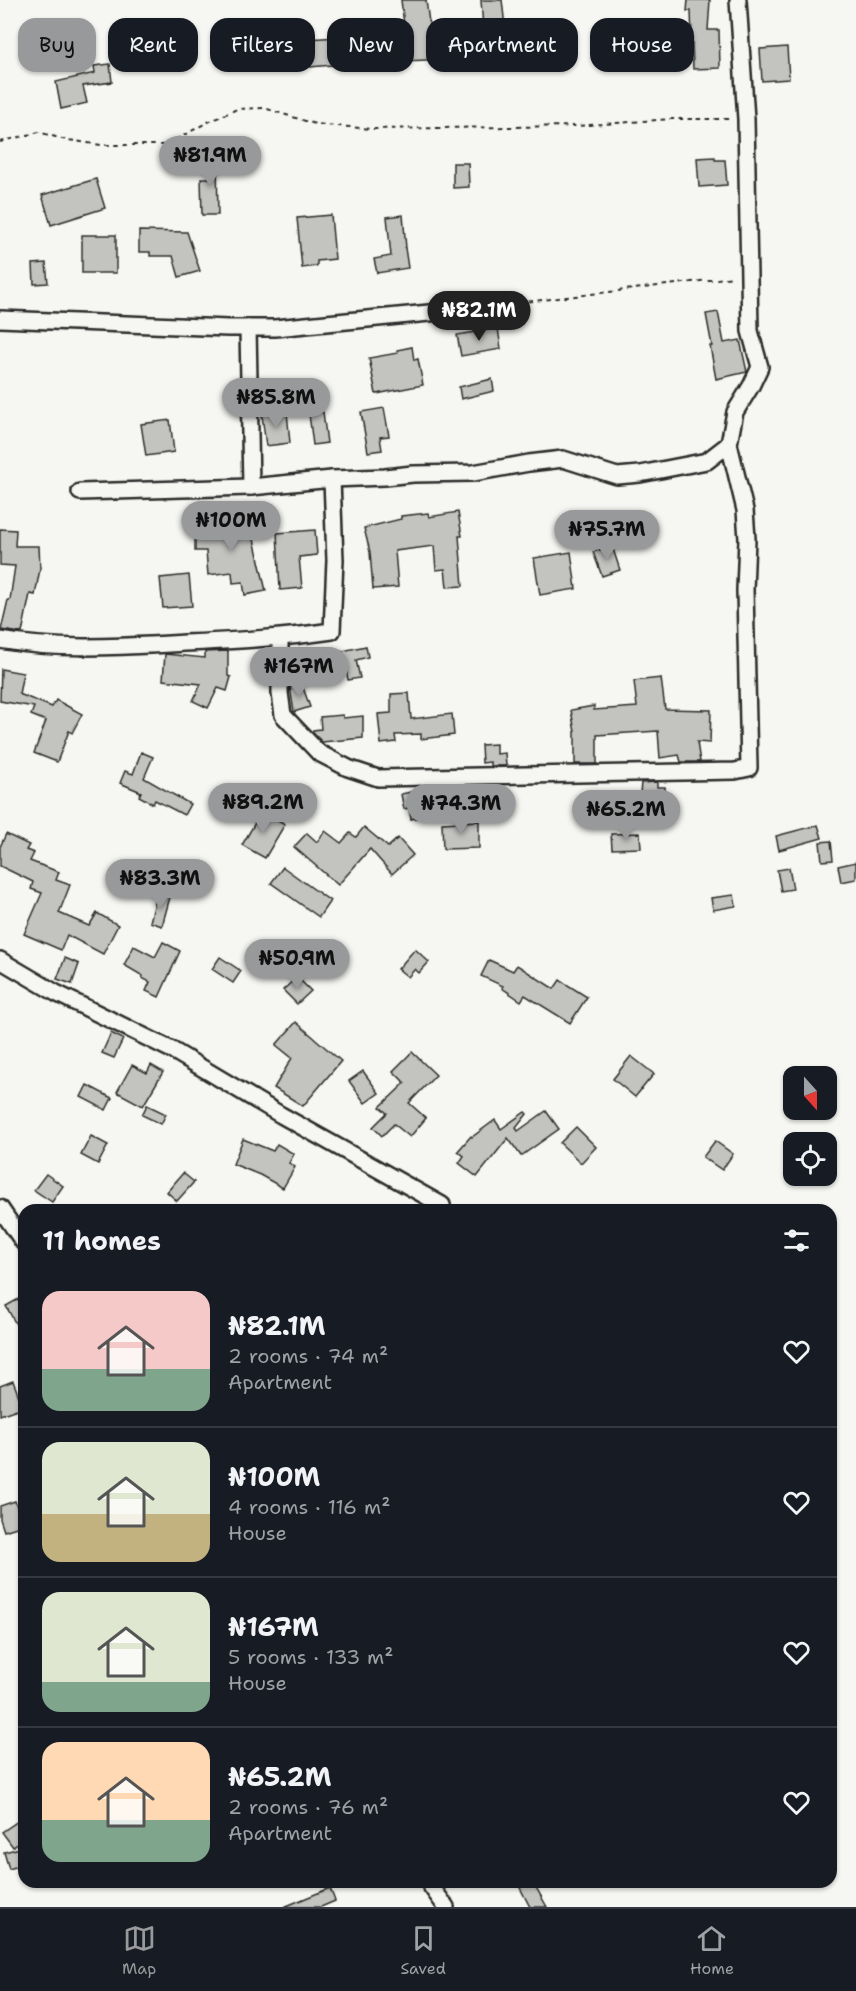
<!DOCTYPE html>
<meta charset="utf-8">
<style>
:root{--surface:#171b24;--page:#242831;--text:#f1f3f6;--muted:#9ea1a6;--line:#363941;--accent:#98999b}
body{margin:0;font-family:"Shantell Sans",sans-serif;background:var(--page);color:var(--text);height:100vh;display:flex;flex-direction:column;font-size:22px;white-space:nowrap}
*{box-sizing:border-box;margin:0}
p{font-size:20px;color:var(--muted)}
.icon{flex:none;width:33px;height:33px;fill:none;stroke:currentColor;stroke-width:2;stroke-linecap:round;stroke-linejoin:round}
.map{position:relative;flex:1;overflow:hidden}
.side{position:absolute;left:18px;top:1204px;width:819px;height:684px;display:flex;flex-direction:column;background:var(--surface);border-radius:18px;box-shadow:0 2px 4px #0004}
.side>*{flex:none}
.guide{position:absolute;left:18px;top:18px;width:820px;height:54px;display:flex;gap:12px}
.needle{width:39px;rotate:159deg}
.tools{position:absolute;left:783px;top:1066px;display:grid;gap:12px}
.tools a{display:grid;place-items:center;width:54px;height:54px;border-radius:12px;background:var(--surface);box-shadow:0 2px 4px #0004;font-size:30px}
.price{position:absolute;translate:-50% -51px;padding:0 14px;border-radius:21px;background:var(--accent);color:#111;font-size:20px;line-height:39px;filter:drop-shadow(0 2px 3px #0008)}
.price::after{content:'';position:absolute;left:50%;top:36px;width:18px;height:14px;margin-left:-9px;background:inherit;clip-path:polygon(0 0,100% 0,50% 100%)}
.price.current{background:#222;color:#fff}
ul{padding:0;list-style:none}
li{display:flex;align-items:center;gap:18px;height:150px;padding:0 24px}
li+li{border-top:2px solid var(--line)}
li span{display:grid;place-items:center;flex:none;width:168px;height:120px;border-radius:18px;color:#555}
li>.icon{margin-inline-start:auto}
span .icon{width:72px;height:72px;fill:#fffc;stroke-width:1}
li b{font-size:26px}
h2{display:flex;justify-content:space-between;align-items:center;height:72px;padding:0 24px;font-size:26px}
.pill{padding:0 21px;border-radius:18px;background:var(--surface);box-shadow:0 2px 4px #0004;font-size:21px;line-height:54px}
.pill.current{background:var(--accent);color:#111}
.dock{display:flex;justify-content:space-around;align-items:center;height:84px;border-top:2px solid var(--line);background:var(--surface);font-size:16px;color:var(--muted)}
.dock a{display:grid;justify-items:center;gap:3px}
.dock .current{color:var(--accent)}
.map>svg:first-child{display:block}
</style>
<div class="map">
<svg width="856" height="1907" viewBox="0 0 856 1907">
<rect width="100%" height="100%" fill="#f6f6f2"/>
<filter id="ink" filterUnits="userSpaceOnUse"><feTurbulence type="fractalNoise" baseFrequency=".0167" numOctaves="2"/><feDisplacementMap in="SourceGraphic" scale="12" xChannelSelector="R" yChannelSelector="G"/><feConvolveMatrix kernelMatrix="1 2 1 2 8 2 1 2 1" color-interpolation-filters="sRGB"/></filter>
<g filter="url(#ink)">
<g fill="#c3c3c0" stroke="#2b2b2b" stroke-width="1.5">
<polygon points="401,0 426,0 430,30 483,28 481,0 502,0 509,62 483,66 482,61 449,62 449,59 405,61 405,33"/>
<polygon points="688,0 710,0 708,30 719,30 720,68 693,69 691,11 687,11"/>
<polygon points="353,36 356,63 310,67 308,39"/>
<polygon points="787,47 789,79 762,81 760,49"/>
<polygon points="110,64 112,82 83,86 87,103 61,109 56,82 95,73 94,66"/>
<polygon points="215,152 217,160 218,215 202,215 201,178 210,178 203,156"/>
<polygon points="715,157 715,160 725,160 727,185 699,187 697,158"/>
<polygon points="453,163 468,163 469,187 453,188"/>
<polygon points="96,179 105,208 51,225 42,195"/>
<polygon points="331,215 335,259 317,261 317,266 302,268 297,218"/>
<polygon points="403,215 406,248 405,248 408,268 377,273 374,259 391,256 387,217"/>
<polygon points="139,231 187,232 200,271 179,277 173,256 150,256 150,252 139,252"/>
<rect x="82" y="235" width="34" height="38"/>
<polygon points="46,263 48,283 34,284 33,264"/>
<polygon points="718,312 724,343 740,340 747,372 716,379 710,346 712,346 706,314"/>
<polygon points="498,328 501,349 461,356 457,335"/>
<polygon points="412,347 414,360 418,359 423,385 376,394 369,358 398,353 397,350"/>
<polygon points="492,379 494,391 461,399 459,387"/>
<polygon points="384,408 389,436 380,437 382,450 368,452 361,412"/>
<polygon points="287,412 290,443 266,446 262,415"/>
<polygon points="323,412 327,443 313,445 309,414"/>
<polygon points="170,420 174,452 146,456 141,424"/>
<polygon points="458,512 462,536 459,536 463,586 447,587 445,569 436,570 434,546 395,551 398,587 373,589 370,552 364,528 401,519 401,516 428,513 429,517"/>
<polygon points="195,520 229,520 229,527 250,522 266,591 245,595 243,582 233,583 232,572 208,575 206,551 195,551"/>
<polygon points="0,529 16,530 15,546 39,546 40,569 35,595 30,594 22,633 1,630 8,600 10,600 15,566 0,565"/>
<polygon points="315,530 317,555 299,557 302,588 280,590 277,533"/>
<polygon points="612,546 620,570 602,576 593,552"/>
<polygon points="571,552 576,589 540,595 534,558"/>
<polygon points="189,575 192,606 163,608 160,578"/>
<polygon points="366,646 368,657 356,660 360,678 348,680 342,651"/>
<polygon points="228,651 228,676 231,677 227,691 218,688 208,708 193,701 201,684 163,680 165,654 205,658 205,652"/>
<polygon points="1,669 23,673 19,694 52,707 56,700 82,714 72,733 69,731 57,762 34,753 46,721 31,715 34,707 0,701"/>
<polygon points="661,678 665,709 711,710 710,743 697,742 700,762 681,762 679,755 660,758 658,731 597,735 597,764 575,764 575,732 571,710 594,706 594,710 637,707 634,681"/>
<polygon points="301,682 310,707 294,712 290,686"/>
<polygon points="409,693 411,719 452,714 454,735 421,739 421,734 395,735 396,742 381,744 378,714 391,713 391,694"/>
<polygon points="343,715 343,718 363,716 363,738 322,742 313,733 313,730 321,729 320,717"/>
<polygon points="496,744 496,754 505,753 506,766 490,766 490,762 482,763 481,745"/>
<polygon points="141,752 153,757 144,778 190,804 184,815 155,800 153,804 139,796 141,792 120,783 125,771 133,774"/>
<polygon points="657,782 657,787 665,787 666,813 632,815 631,793 640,793 641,783"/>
<polygon points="421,790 425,816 411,819 409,808 404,809 401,794"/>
<polygon points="262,811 285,824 265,858 242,845"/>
<polygon points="479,821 479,848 443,849 442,823"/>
<polygon points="818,825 822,838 779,850 776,836"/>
<polygon points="364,827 388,847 398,838 413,855 392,874 370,849 338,885 294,847 307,833 317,842 325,831 341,843 350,833 356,837"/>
<polygon points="640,833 641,848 612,849 611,834"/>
<polygon points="6,834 29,845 26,850 34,853 30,861 59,872 56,880 70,885 59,913 89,926 97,913 118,925 103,954 67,935 61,950 24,934 42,893 31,889 33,882 0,866 0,847"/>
<polygon points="831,841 833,860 822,861 820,842"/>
<polygon points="856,862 856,879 841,882 838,866"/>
<polygon points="283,867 330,901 319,917 271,883"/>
<polygon points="789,868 793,889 781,891 777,870"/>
<polygon points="157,894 170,897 162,926 150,922"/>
<polygon points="734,895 736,906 713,910 711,898"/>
<polygon points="163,942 180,951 159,997 146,991 150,982 142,978 143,976 124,965 134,946 155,957"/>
<polygon points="415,949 429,962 419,973 415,969 408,977 398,969"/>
<polygon points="220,957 241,971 233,983 212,969"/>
<polygon points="65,958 79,964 72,984 57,979"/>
<polygon points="489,960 513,971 517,965 554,989 560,980 587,997 570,1023 525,995 521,1001 502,988 503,986 481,976"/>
<polygon points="297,977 311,991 297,1004 283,990"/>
<polygon points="296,1022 341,1061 303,1106 274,1088 292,1058 276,1045"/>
<polygon points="111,1033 123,1039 114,1058 102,1053"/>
<polygon points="412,1052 436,1075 409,1103 426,1118 410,1137 394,1124 382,1136 373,1127 387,1113 380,1107 405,1083 393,1071"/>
<polygon points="631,1056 654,1074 635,1097 613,1079"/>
<polygon points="132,1065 147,1073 151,1065 163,1072 143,1106 117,1092"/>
<polygon points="363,1071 379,1093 365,1103 349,1081"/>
<polygon points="87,1085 112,1098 106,1110 81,1097"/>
<polygon points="147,1105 166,1114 161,1124 142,1115"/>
<polygon points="546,1111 559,1129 521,1156 508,1138 477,1177 459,1163 464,1156 458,1151 471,1136 472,1137 495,1120 501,1129 525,1112 527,1114 516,1128 518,1131"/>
<polygon points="576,1127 596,1147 581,1163 560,1143"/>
<polygon points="91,1136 108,1145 98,1164 81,1155"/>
<polygon points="243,1139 273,1151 277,1144 294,1154 289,1163 295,1167 283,1188 260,1175 233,1164"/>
<polygon points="715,1141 733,1154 722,1170 703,1157"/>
<polygon points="183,1173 194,1182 177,1201 167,1192"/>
<polygon points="46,1174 63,1186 52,1202 34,1190"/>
<polygon points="24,1296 24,1339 6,1306"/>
<polygon points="13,1381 23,1407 0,1415 0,1386"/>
<polygon points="15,1501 23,1525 4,1531 0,1519 0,1506"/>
<polygon points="24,1817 24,1831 19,1834 23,1840 13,1847 2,1832"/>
<polygon points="20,1848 24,1864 9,1869 4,1852"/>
<polygon points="517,1882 533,1882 547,1907 530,1907"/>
<polygon points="330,1888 335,1901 321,1907 284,1907"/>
</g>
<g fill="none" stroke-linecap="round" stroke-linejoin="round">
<defs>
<g id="street">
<polyline points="0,319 228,328 275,328 460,310"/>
<polyline points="332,479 385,477 413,474 473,473 529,463 563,459 617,476 640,474 707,461 729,444"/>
<polyline points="80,492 251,487"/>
<polyline points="280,639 280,693 283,715 319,753 348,768 378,778 735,771 749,768 745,590 747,539 745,510 729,444 735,412 751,386 760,367 750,331 746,119 738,0"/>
<path d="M0,640c55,10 113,7 169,4 55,-3 108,-5 163,-13l3,-71 -3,-81 -81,8 -3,-159"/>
<polyline points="0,960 56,993 172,1050 281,1115 442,1205"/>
<polyline points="0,1208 24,1243"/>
<polyline points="428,1882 446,1907"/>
</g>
</defs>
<use href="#street" stroke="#2b2b2b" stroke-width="20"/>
<g stroke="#2b2b2b" stroke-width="2" stroke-dasharray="4.5 4.5" stroke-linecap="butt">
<polyline points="0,142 39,132 62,139 101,145 166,145 208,122 237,109 264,108 315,124 372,129 577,126 671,119 731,119"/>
<polyline points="475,308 734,277"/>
</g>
<use href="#street" stroke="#f6f6f2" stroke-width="15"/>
</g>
</g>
</svg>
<div class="tools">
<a><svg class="needle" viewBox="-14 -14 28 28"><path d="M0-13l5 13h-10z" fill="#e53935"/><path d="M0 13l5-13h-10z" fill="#9ea1a6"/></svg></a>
<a><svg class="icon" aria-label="locate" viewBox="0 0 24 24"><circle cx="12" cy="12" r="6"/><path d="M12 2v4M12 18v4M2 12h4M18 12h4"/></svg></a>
</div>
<b class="price" style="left:210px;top:187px">₦81.9M</b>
<b class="price current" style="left:479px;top:342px">₦82.1M</b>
<b class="price" style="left:276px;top:429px">₦85.8M</b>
<b class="price" style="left:231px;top:552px">₦100M</b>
<b class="price" style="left:607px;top:561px">₦75.7M</b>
<b class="price" style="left:299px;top:698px">₦167M</b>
<b class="price" style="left:263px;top:834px">₦89.2M</b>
<b class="price" style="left:461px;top:835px">₦74.3M</b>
<b class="price" style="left:626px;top:841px">₦65.2M</b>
<b class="price" style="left:160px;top:910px">₦83.3M</b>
<b class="price" style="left:297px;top:990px">₦50.9M</b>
<div class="guide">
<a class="pill current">Buy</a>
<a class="pill">Rent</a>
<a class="pill">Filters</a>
<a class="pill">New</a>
<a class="pill">Apartment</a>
<a class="pill">House</a>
</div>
<section class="side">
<h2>11 homes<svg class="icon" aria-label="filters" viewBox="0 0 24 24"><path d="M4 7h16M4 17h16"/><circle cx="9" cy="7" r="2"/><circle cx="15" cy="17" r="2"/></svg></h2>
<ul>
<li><span style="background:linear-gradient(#f6c9c9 65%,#7fa58c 0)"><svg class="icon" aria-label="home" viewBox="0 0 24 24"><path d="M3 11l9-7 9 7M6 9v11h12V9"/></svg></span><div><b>₦82.1M</b><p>2 rooms · 74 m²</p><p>Apartment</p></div><svg class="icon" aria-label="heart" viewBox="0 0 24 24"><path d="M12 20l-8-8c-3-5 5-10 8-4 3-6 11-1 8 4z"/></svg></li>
<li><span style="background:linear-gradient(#dfe7d0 60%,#c2b280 0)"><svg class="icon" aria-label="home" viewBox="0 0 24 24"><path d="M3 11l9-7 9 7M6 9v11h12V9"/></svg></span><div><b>₦100M</b><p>4 rooms · 116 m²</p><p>House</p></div><svg class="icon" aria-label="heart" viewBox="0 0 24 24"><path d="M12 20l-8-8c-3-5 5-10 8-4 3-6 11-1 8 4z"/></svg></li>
<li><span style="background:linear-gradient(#dfe7d0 75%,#7fa58c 0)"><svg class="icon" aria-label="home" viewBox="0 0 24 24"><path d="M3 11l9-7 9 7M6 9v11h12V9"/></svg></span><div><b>₦167M</b><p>5 rooms · 133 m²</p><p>House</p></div><svg class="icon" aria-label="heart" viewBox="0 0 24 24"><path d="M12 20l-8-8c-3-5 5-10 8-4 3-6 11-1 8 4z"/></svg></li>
<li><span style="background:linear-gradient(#ffd9b3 65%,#7fa58c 0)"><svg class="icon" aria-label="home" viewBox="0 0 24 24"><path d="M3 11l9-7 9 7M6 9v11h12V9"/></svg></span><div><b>₦65.2M</b><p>2 rooms · 76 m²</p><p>Apartment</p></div><svg class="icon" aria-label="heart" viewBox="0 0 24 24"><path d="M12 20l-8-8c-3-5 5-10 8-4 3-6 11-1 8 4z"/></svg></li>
</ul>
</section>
</div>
<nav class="dock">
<a class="current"><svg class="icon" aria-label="map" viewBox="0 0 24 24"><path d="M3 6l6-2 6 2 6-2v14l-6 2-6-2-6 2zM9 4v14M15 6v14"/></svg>Map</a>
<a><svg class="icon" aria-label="saved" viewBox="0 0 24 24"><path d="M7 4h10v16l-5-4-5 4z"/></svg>Saved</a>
<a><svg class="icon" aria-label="home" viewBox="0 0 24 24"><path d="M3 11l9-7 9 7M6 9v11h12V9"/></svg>Home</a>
</nav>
